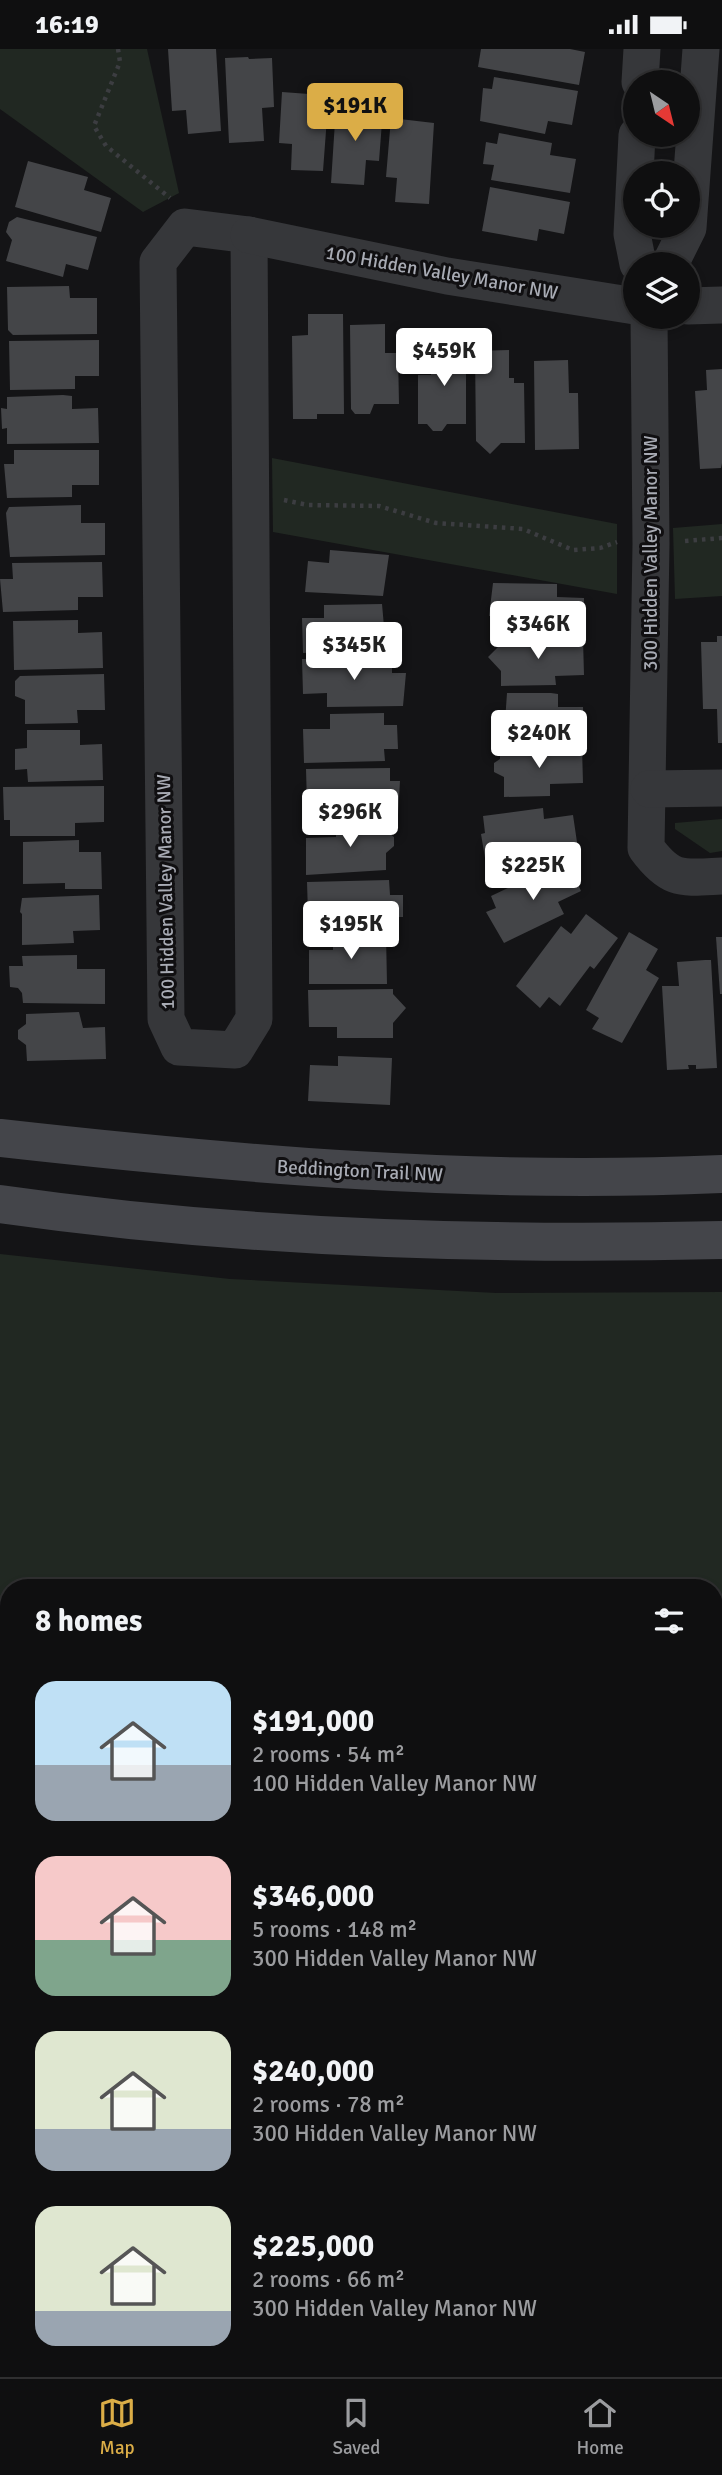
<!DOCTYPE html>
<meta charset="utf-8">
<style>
:root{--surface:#0f0f10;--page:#181819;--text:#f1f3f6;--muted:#9b9c9f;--line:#2f2f30;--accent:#dbad47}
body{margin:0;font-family:Signika,sans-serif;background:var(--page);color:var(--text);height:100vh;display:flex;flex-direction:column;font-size:26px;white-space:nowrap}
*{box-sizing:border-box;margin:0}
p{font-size:23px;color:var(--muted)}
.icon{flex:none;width:38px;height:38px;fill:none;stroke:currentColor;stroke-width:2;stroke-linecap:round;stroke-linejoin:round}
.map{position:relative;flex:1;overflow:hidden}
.drawer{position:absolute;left:0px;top:1530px;width:723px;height:800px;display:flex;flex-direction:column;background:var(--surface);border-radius:28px 28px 0 0;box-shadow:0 4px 10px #0003,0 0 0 2px var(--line)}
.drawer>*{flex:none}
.needle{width:46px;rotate:145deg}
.controls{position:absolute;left:623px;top:21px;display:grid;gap:14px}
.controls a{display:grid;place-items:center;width:77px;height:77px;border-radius:50%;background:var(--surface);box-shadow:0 4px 10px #0003,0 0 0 2px var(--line);font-size:35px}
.price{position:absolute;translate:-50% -60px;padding:0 16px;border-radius:7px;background:#fff;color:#222;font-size:23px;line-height:46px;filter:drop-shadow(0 2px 4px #0008)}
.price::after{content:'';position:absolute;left:50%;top:42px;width:21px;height:16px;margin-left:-10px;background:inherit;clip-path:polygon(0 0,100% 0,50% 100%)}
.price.on{background:var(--accent);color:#111}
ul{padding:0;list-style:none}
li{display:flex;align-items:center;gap:21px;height:175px;padding:0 35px}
li span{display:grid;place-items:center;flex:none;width:196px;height:140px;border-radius:21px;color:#555}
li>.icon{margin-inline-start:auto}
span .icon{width:84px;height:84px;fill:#fffc;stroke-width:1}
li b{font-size:30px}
h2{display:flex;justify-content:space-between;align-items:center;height:84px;padding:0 35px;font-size:30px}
.status{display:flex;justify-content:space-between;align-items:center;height:49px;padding:0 35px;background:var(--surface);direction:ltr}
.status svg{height:19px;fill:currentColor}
.tab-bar{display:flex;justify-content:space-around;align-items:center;height:98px;border-top:2px solid var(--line);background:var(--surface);font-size:19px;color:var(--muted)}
.tab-bar a{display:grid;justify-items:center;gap:4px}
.tab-bar .on{color:var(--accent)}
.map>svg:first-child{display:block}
</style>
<div class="status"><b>16:19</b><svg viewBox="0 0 49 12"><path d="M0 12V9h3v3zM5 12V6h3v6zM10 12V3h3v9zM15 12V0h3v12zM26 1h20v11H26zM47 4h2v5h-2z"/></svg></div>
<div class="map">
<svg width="722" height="2328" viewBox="0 0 722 2328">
<rect width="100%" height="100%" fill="#141416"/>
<g fill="#212822" fill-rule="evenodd">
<polygon points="0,0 147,0 179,144 143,163 0,60"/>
<polygon points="272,409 617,475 617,545 273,483"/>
<polygon points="722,475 722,547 675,550 673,479"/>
<polygon points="722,770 722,802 710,804 675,780 675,774"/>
<path d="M0,1205l230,25 266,14 226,-1v1085h-722zM9,1538h705v782h-705z"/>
</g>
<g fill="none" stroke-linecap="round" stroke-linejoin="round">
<g stroke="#2f363d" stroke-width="10">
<polyline points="0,2057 9,2059"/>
<polyline points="335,2320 348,2328"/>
<polyline points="707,2320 718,2328"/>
<polyline points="534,2328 541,2320"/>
</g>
</g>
<g fill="#444548">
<polygon points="168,0 216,0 221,82 188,85 186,61 172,62"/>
<polygon points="481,0 570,0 585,3 579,36 478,18"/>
<polygon points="248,8 249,10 272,9 274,58 262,59 264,92 229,94 225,9"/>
<polygon points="494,28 578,42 572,76 548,72 545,85 480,72 483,39 492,40"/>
<polygon points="314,38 325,38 329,42 323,122 291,121 292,95 279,94 282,43 309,45"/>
<polygon points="341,55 383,60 379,112 366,111 364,136 331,134 336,57"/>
<polygon points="391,69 434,74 429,155 395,153 397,129 386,128"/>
<polygon points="499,84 552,94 550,106 576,110 570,144 491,131 494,116 483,115 486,93 497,95"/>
<polygon points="28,112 88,128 84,141 111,149 101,183 15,158"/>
<polygon points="490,138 570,153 564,185 539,180 537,192 482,182"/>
<polygon points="17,168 97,188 88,221 66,215 63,228 6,212 12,191 6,183 9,173"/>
<polygon points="69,237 70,249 97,249 97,285 13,286 8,281 7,238"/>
<polygon points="308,265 343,265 344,365 317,365 317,370 293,370 292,287 308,286"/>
<polygon points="385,275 385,304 398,304 399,355 374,355 370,365 355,365 351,360 350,276"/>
<polygon points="99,291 99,327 75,327 75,340 10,341 9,292"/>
<polygon points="432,295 466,295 466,375 447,375 442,382 433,382 427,375 418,375 418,326 431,326"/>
<polygon points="509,301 509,329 514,329 514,334 524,334 525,394 501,394 490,405 476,392 475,302"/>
<polygon points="568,311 569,344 578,344 579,400 535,401 534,312"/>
<polygon points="722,320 722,414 721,419 700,420 695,342 707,341 706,321"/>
<polygon points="63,346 72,347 72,360 98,359 99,394 7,395 7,379 2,380 1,359 7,360 7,348"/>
<polygon points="14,401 99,401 99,436 72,436 72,448 7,449 4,415 14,415"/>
<polygon points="81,456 81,474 105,474 105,506 10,508 6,464 9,458"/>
<polygon points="330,501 389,506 383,547 305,543 308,512 329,514"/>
<polygon points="102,513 103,548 78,548 78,561 3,563 0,530 13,530 12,514"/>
<polygon points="493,534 557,535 557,548 584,549 583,582 500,581 500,567 489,567"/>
<polygon points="382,555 386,600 303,604 302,569 324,569 324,556"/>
<polygon points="78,571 78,584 102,583 103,619 14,621 13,572"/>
<polygon points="717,587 722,587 722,694 718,694 717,660 703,660 701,593 717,593"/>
<polygon points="500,590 583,590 584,626 555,627 556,636 501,637 501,622 488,608 500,596"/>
<polygon points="392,609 392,624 406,624 403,657 327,658 327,644 303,645 302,610"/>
<polygon points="104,625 105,661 77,661 78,674 25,675 25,651 15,647 15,632 20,627"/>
<polygon points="507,644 551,644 558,645 558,658 583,658 584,691 508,692 504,687"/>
<polygon points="384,664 384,676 397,676 398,700 384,700 385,712 304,714 303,680 330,680 330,665"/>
<polygon points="27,681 80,681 80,696 102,695 103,731 28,733 27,720 15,721 15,700 27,699"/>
<polygon points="582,698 583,734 550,735 550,747 504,748 504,728 494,723 494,714 500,710 500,700"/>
<polygon points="390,719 390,732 400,732 398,766 333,766 333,754 307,755 306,720"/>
<polygon points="104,737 104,773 75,774 75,787 10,787 10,771 4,771 3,738"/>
<polygon points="543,759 544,770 573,766 578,800 486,815 481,785 485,784 483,767"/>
<polygon points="386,773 386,782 394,788 394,797 386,804 386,821 306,826 306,789 336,788 336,775 339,774"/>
<polygon points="79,791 79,803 101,803 102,840 65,840 65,834 23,835 23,793"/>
<polygon points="567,811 581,842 558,853 564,865 504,894 486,863 496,859 491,847"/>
<polygon points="389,831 390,846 403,846 403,868 390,868 390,879 336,880 336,865 308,865 307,833"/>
<polygon points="99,846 100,881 73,882 74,894 22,896 22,865 20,863 22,849"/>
<polygon points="586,865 618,889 594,920 590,917 560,957 549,948 540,959 516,937 561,877 571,885"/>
<polygon points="629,883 658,900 646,921 659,929 622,994 592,980 599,969 586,961"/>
<polygon points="339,885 386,885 387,935 309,935 309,901 333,901 333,888"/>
<polygon points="716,888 722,888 722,945 720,945"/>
<polygon points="77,906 77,920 105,920 105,955 23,954 22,944 18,939 10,938 9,917 23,917 22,907"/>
<polygon points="705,911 711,911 717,1019 696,1020 696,1016 688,1016 689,1020 667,1021 662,937 679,937 677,913"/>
<polygon points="393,940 393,945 406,959 393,974 393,989 337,989 337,978 309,978 308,941"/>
<polygon points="79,963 83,979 105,978 106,1010 27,1012 26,996 18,990 18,981 26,975 26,965"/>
<polygon points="338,1007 392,1009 390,1056 308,1052 310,1016 338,1017"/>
</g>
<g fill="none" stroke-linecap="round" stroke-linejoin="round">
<g stroke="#3c3d41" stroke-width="4.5" stroke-dasharray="3.5 5" stroke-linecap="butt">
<polyline points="118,0 120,13 94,77 106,97 170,149"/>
<polyline points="284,451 308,456 379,457 436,474 523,480 573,501 600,499 617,493"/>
<polyline points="685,492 722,489"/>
<polyline points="714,1579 722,1585"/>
<polyline points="0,1726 9,1730"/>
</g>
<g stroke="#36373a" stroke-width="37">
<polyline points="640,33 642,0"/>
<polyline points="637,86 632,185 638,215"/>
<polygon points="185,178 249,186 254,970 235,1001 179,998 166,970 158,213"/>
<polyline points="249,186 447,227 635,257"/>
<polyline points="670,215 688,179 701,0"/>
<polyline points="688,257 722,256"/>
<path d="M649,268l2,227 -5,304c25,34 36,30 76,28"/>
<polyline points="649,740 722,739"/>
</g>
<g stroke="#44454a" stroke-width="38">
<path d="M0,1089c240,27 480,47 722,36"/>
<path d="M0,1155c238,34 482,42 722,36"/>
</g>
</g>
<g text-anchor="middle" stroke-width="6" stroke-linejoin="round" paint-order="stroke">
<g font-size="19" fill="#a8abb4" stroke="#100f11">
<text transform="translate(442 223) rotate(10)" y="7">100 Hidden Valley Manor NW</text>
<text transform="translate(650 504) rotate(-90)" y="7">300 Hidden Valley Manor NW</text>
<text transform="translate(165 843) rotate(-91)" y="7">100 Hidden Valley Manor NW</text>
<text transform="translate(360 1121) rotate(3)" y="7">Beddington Trail NW</text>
</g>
</g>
</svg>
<div class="controls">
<a><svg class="needle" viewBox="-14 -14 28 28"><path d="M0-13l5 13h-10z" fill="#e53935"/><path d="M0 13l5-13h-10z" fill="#9b9c9f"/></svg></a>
<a><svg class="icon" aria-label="locate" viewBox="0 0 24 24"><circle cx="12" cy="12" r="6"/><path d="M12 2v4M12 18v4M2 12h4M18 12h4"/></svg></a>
<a><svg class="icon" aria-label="layers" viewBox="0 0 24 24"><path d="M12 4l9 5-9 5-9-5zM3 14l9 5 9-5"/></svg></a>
</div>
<b class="price on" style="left:355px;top:94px">$191K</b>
<b class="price" style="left:444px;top:339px">$459K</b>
<b class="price" style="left:538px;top:612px">$346K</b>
<b class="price" style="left:354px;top:633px">$345K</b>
<b class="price" style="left:539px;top:721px">$240K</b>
<b class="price" style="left:350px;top:800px">$296K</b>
<b class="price" style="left:533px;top:853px">$225K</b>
<b class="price" style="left:351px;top:912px">$195K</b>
<section class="drawer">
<h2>8 homes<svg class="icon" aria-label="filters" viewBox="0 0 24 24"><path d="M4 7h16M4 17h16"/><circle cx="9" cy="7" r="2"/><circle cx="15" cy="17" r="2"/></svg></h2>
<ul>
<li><span style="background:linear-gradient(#bfe0f5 60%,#9aa5b1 0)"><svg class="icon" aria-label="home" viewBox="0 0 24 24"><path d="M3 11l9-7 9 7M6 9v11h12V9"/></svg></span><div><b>$191,000</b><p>2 rooms · 54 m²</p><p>100 Hidden Valley Manor NW</p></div></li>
<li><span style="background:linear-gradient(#f6c9c9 60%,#7fa58c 0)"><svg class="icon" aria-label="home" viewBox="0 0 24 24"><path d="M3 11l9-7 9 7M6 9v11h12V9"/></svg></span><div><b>$346,000</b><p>5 rooms · 148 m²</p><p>300 Hidden Valley Manor NW</p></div></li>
<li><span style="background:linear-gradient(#dfe7d0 70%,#9aa5b1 0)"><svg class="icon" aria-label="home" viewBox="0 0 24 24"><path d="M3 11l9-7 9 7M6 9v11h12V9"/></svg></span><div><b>$240,000</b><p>2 rooms · 78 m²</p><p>300 Hidden Valley Manor NW</p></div></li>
<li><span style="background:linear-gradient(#dfe7d0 75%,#9aa5b1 0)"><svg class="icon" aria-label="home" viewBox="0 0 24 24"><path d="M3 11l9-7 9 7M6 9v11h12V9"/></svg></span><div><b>$225,000</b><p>2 rooms · 66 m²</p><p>300 Hidden Valley Manor NW</p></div></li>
</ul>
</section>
</div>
<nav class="tab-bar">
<a class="on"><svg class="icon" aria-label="map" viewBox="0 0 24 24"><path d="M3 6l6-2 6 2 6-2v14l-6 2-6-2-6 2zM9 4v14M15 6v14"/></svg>Map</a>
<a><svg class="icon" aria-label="saved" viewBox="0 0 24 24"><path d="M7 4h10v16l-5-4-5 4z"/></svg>Saved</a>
<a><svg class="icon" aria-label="home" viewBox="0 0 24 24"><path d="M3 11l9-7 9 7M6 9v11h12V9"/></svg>Home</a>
</nav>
